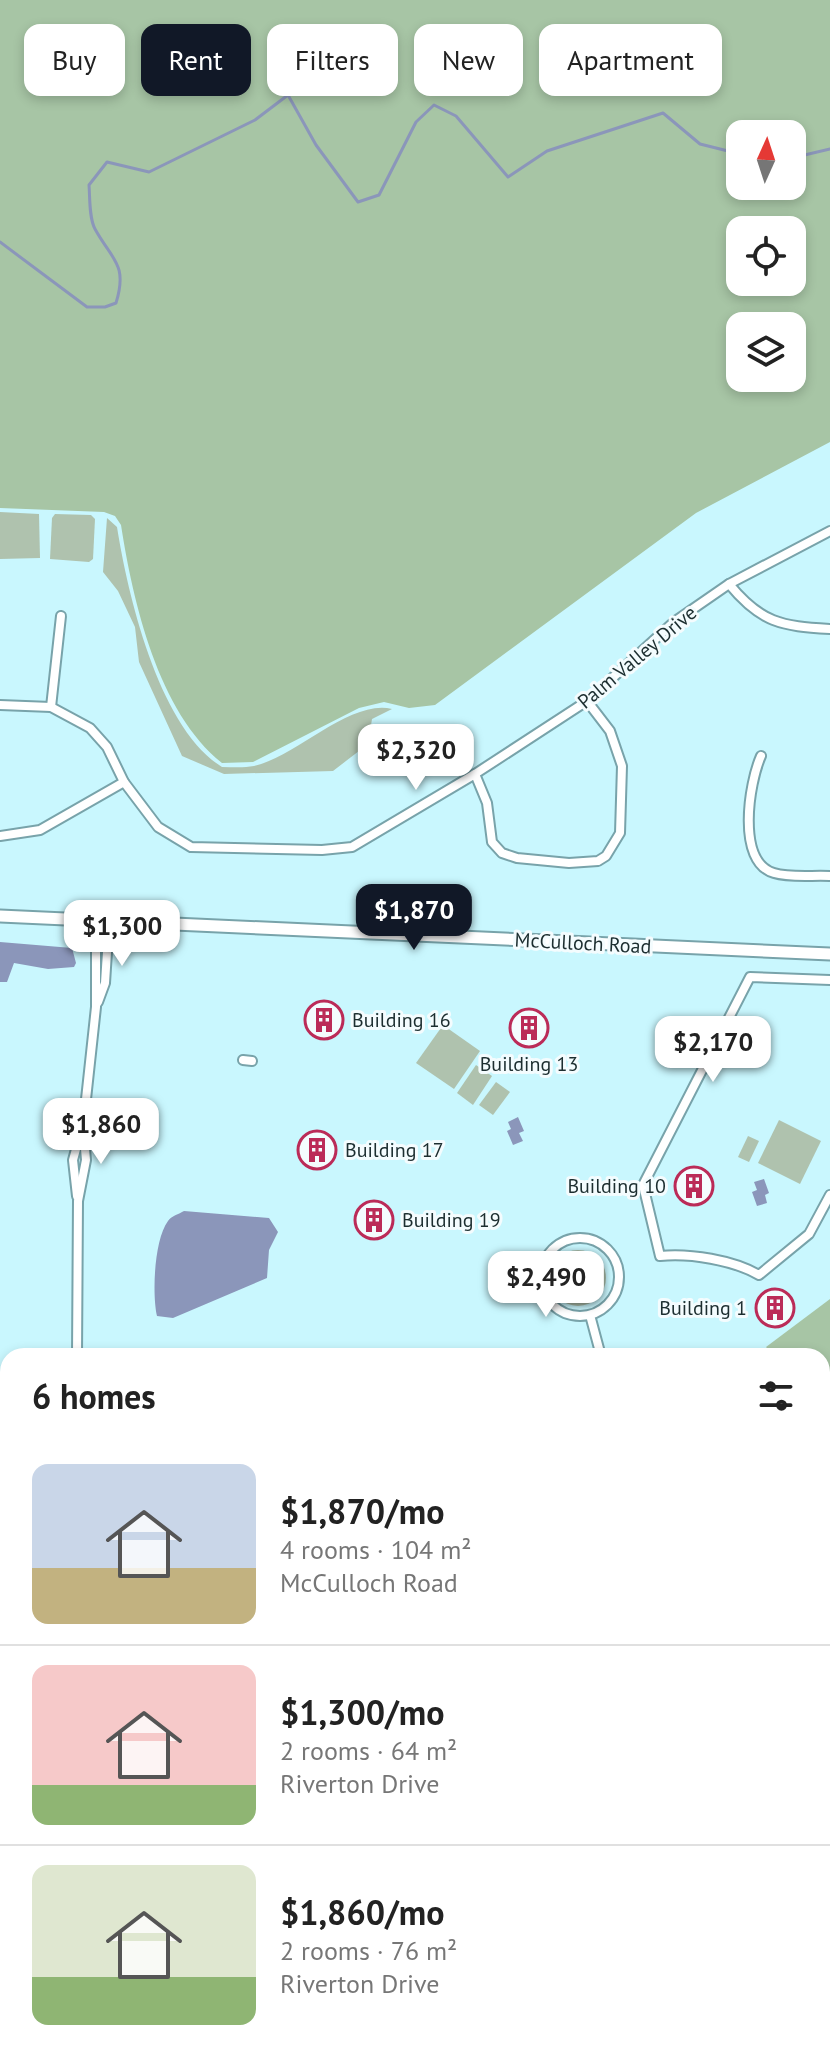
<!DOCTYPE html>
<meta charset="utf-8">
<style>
:root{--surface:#fff;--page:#f6f6f6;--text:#222;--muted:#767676;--line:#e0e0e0;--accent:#111827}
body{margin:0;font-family:"PT Sans",sans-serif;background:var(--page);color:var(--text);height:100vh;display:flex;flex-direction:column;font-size:30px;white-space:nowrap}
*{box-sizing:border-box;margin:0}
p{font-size:26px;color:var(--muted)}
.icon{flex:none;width:44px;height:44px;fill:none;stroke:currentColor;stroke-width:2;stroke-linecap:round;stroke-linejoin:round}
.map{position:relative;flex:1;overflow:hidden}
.details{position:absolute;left:0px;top:1348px;width:830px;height:714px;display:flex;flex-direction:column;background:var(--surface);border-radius:24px 24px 0 0;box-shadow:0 4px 12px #0003}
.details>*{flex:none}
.top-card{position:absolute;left:24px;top:24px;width:782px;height:72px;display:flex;gap:16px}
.needle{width:52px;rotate:3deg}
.controls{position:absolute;left:726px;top:120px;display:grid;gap:16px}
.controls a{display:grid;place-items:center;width:80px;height:80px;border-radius:16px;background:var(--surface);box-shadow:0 4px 12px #0003;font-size:40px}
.price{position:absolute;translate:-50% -68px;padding:0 18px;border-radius:16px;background:#fff;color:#222;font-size:26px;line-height:52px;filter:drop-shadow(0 2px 4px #0008)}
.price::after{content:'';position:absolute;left:50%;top:48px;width:24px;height:18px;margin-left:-12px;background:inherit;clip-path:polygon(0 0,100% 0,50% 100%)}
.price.on{background:var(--accent);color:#fff}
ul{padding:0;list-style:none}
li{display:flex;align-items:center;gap:24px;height:200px;padding:0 32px}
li+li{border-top:2px solid var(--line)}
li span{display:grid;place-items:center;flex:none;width:224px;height:160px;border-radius:16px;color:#555}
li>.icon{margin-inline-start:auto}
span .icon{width:96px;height:96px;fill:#fffc;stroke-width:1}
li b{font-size:34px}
h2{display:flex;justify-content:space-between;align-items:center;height:96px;padding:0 32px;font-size:34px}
.pill{padding:0 28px;border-radius:16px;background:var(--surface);box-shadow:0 4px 12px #0003;font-size:28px;line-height:72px}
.pill.on{background:var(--accent);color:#fff}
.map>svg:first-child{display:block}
</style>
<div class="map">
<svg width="830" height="2061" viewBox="0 0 830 2061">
<rect width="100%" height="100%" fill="#c9f7fe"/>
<g fill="#afc2ae">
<polygon points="0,512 39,514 40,558 0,559"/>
<polygon points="55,514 91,515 95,519 93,559 89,562 50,559 52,518"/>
<path d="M107,518l10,9c11,69 42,201 105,240 10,0 22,1 32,-1 42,-9 96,-67 138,-57l-20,10 -4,25 -35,27 -109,3 -42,-18 -43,-94 -4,-35 -17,-36 -15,-19z"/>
<polygon points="443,1025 480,1051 454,1089 416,1063"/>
<polygon points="476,1065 492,1076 473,1105 457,1093"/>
<polygon points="496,1082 510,1092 493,1115 479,1105"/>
<polygon points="779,1120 821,1141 800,1184 758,1163"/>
<polygon points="748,1136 759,1141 749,1162 738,1157"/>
<circle cx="578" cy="1278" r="28"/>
<polygon points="0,1645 8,1648 8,1966 0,1962"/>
<polygon points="146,2054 195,2054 180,2061 142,2061"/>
<polygon points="250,2054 326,2054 332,2061 240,2061"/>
</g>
<g fill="#a7c5a5" fill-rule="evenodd">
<path d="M0,0h830v442l-134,71 -261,192 -26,3 -25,-6 -25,6 -106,54 -31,1c-64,-51 -89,-161 -101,-238l-6,-9 -11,-4 -104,-4zM792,134v52h-52v-52zM792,230v52h-52v-52zM740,326h52v52h-52z"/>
<polygon points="830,1299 830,1375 822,1378 822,1356 774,1356 766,1347"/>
<polygon points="822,1694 830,1703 830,1752 822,1751"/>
</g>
<g fill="#8b96ba">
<polygon points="0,942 72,948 76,963 74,967 48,969 14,963 7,982 0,982"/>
<polygon points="518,1117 524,1131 519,1133 523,1141 513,1145 507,1131 511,1129 508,1122"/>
<polygon points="764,1179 769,1193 765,1195 767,1203 757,1206 752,1192 757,1190 754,1182"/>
<path d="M184,1211l85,7 9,14 -9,18 -2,28 -94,40 -16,-2c-5,-22 -3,-76 11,-95 3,-5 11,-7 16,-10z"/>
<polygon points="0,1379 8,1380 8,1445 0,1445"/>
<polygon points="822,1775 830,1778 830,1935 822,1931 822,1857 826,1839 822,1828"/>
<polygon points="544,2054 744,2054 746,2061 540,2061"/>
</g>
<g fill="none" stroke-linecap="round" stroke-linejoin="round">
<g stroke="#8b96ba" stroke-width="3">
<polyline points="792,158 830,149"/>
<path d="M0,242l87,65h18l11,-4c12,-39 -4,-43 -21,-74 -6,-11 -5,-31 -6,-44l18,-23 42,10 106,-52 33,-25 28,50 42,57 21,-7 37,-73 18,-17 22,11 52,61 39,-26 116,-38 37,31 40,10"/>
</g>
<defs>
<g id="street">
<path d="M729,584c32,39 52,42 101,45"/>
<polyline points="0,705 51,707 90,728 107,747 124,782 158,827 191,847 322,850 352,847 475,774 587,701 674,622 729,584 830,531"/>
<polyline points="51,707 61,616"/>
<path d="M761,756c-12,27 -25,106 13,117 16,5 39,2 56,3"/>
<polyline points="475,774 487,803 492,842 502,853 517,858 569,863 598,861 606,856 620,833 622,766 610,731 587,701"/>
<polyline points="0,836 40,830 124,782"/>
<path d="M830,980l-80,-3 -107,208 17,71c30,-3 73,4 99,19l50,-41 21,-39"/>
<polyline points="98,1002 105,983 109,921"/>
<polyline points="243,1060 252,1061"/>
<polyline points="77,1196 73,1160 81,1131"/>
<circle cx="580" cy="1277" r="39"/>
<polyline points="590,1315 601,1356"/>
<polyline points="77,1356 78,1201 86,1160 83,1127 96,1007 96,920"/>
<polyline points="0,1465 8,1465"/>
<polyline points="0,1570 8,1571"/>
<polyline points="0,1969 8,1974"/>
<polyline points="83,2054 84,2061"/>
</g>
<g id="secondary">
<polyline points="0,916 830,954"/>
<polyline points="822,1513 830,1509"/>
<polyline points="107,2061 133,2054"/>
<polyline points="200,2061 214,2054"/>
</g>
</defs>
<use href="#street" stroke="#78a3aa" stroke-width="12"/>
<use href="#secondary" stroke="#78a3aa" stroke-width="15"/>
<use href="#street" stroke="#fff" stroke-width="8"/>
<use href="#secondary" stroke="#fff" stroke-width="11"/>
</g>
<defs>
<symbol id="building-ring" viewBox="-11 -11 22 22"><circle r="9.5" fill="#f4fcfe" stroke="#bb2b58" stroke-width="1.5"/><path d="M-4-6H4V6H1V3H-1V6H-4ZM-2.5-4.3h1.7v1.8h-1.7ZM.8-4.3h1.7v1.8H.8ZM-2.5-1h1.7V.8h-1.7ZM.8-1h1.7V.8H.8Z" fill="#bb2b58"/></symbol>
</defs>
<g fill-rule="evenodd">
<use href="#building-ring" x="302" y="998" width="44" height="44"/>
<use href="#building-ring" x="507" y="1006" width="44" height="44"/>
<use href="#building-ring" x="295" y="1128" width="44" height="44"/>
<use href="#building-ring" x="672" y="1164" width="44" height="44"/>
<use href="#building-ring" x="352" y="1198" width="44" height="44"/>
<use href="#building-ring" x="753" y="1286" width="44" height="44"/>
</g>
<g text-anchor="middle" stroke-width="6" stroke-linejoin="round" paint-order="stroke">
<g font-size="20" fill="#1c2e30" stroke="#f4fcfe">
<text transform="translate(637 657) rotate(-40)" y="7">Palm Valley Drive</text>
<text transform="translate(583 943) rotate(3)" y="7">McCulloch Road</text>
</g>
<g font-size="20" fill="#1c2e30" stroke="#f4fcfe" text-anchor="start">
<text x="352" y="1027">Building 16</text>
<text x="529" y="1071" text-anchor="middle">Building 13</text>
<text x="345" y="1157">Building 17</text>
<text x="666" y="1193" text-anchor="end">Building 10</text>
<text x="402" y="1227">Building 19</text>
<text x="747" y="1315" text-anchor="end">Building 1</text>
</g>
</g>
</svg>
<div class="controls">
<a><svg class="needle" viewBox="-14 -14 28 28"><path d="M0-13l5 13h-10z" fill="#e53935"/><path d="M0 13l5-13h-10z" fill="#767676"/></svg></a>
<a><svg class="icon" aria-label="locate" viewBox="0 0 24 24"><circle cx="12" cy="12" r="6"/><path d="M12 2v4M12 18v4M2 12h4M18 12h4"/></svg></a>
<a><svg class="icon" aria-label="layers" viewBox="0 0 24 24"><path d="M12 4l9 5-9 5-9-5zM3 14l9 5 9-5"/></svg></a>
</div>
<b class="price" style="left:416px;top:792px">$2,320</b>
<b class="price on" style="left:414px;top:952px">$1,870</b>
<b class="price" style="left:122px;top:968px">$1,300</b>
<b class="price" style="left:713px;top:1084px">$2,170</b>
<b class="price" style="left:101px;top:1166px">$1,860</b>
<b class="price" style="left:546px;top:1319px">$2,490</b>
<div class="top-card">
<a class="pill">Buy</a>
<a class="pill on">Rent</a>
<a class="pill">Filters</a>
<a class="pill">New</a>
<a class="pill">Apartment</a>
</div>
<section class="details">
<h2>6 homes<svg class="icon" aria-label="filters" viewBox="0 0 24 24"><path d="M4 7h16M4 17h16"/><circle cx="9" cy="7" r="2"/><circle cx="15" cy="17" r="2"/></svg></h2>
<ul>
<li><span style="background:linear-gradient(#c9d6e8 65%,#c2b280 0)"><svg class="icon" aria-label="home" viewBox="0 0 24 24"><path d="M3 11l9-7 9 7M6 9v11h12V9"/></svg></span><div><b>$1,870/mo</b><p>4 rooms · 104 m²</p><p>McCulloch Road</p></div></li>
<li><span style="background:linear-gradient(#f6c9c9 75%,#8fb573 0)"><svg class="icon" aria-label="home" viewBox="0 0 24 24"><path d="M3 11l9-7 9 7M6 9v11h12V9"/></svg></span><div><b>$1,300/mo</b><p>2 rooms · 64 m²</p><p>Riverton Drive</p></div></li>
<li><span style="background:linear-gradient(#dfe7d0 70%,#8fb573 0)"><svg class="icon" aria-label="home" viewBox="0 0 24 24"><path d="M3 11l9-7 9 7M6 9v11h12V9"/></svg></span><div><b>$1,860/mo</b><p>2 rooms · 76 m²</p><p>Riverton Drive</p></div></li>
</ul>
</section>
</div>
